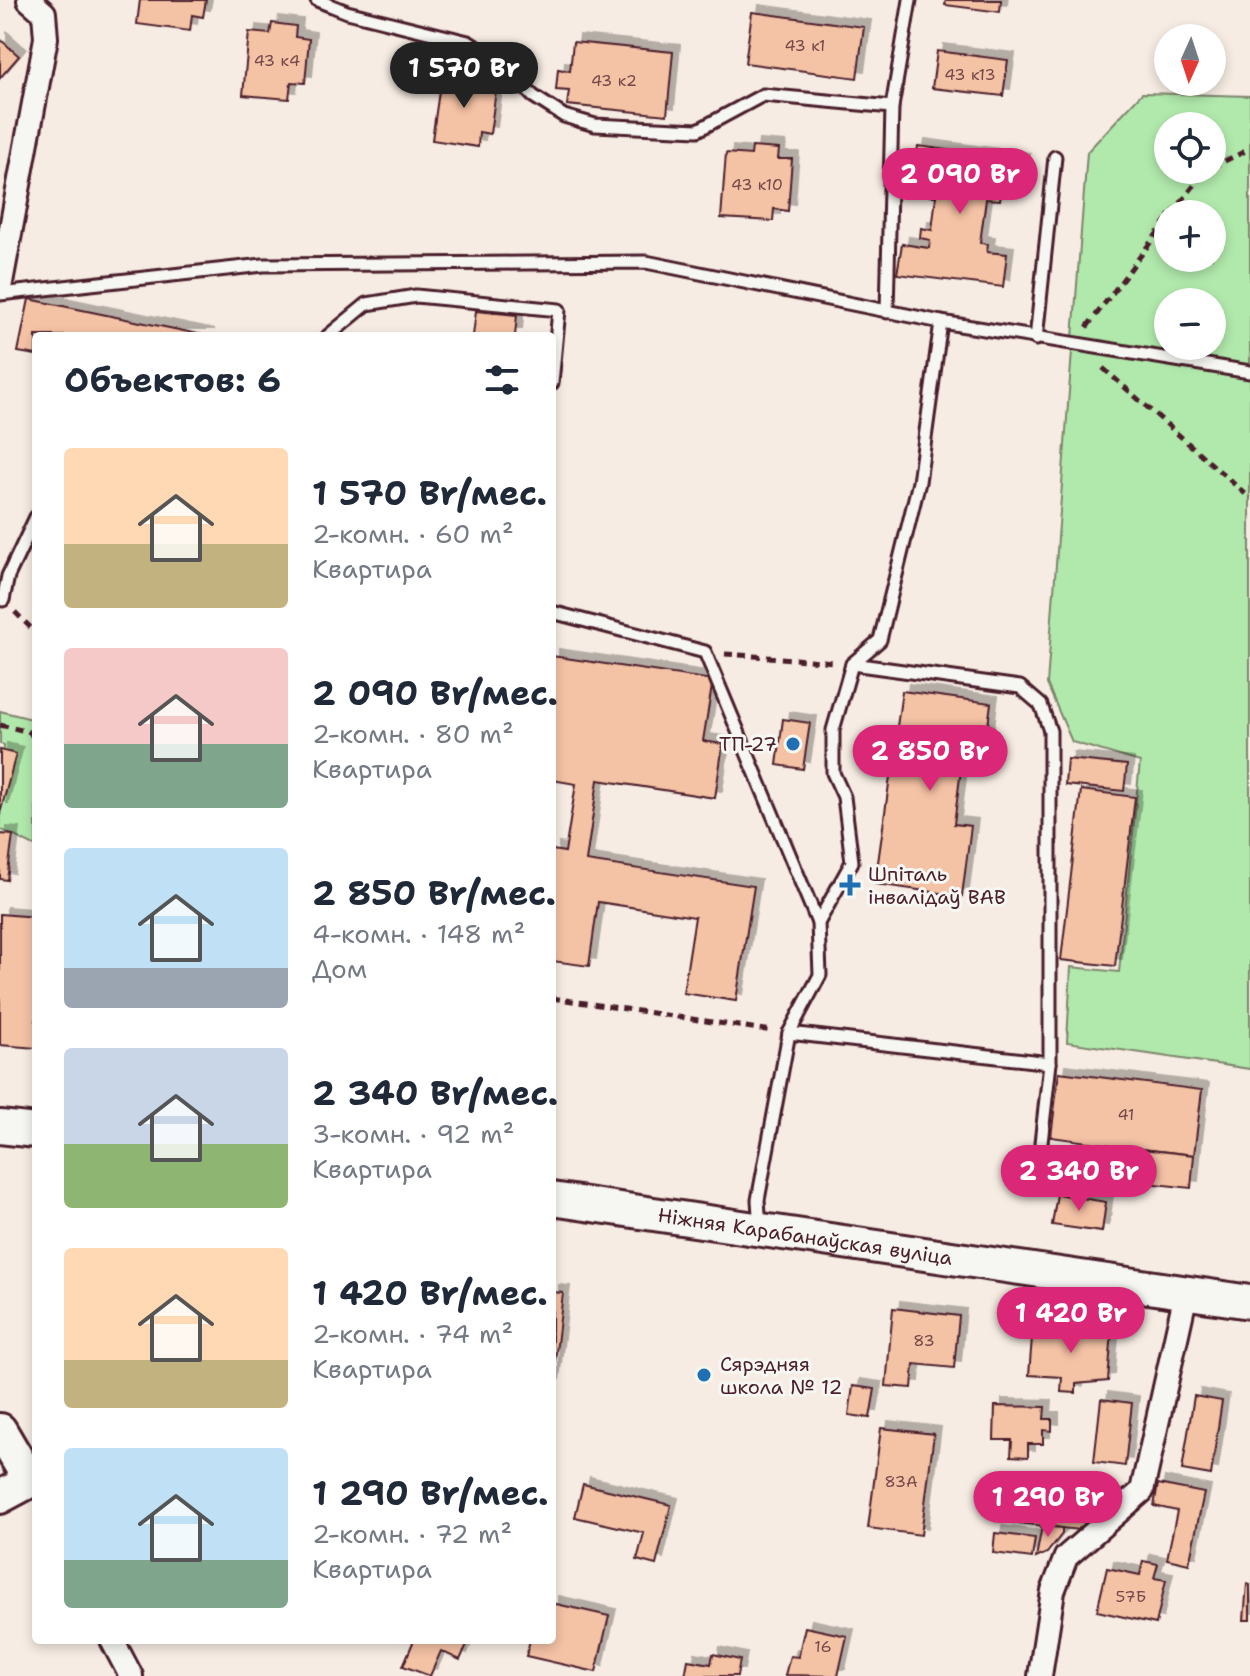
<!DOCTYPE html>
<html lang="ru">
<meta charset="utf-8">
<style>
:root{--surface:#fff;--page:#f6f6f7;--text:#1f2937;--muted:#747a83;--accent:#db2777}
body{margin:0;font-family:"Shantell Sans",sans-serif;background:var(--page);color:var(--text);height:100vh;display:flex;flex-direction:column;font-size:30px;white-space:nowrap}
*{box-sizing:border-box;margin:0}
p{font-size:26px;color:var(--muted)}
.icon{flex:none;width:44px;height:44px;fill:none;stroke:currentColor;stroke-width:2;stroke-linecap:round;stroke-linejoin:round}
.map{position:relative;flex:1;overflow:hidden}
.sheet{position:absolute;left:32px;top:332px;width:524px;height:1312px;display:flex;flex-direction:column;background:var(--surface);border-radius:8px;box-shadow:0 4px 12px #0003}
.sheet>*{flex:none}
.needle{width:52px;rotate:183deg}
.fabs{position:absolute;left:1154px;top:24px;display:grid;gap:16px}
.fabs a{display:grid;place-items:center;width:72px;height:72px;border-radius:50%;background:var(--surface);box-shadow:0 4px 12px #0003;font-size:40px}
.price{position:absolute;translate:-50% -68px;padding:0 18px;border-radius:28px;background:var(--accent);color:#fff;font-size:26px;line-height:52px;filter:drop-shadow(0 2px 4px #0008)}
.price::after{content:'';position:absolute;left:50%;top:48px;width:24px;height:18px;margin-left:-12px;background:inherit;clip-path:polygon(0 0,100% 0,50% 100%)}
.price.active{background:#222;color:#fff}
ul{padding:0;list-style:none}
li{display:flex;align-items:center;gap:24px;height:200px;padding:0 32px}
li span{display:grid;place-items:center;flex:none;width:224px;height:160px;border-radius:8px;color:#555}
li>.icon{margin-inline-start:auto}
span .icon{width:96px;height:96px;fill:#fffc;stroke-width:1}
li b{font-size:34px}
h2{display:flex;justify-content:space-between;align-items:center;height:96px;padding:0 32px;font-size:34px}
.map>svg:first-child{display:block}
</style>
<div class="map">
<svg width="1250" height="1676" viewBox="0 0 1250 1676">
<defs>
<filter id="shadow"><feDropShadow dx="7" dy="-7" stdDeviation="0" flood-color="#0004"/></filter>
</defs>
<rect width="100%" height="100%" fill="#f6ece3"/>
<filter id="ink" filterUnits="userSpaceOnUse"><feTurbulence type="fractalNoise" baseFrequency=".0125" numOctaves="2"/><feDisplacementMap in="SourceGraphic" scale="16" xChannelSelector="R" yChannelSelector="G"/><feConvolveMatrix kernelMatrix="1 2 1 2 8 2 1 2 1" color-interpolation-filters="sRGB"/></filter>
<g filter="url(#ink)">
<g fill="#b1e9ac" stroke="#7e846c" stroke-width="2" fill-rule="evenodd">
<path d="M1142,93l108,3v973l-183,-27 4,-75 48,5 21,-210 -68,-20 -25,-58 40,-532zM1168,126h44v44h-44zM1168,214h44v44h-44zM1168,302h44v44h-44z"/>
<polygon points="0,711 36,720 36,847 0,829 4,745 0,744"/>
</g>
<g fill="#f4c2a5" stroke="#4a1f2b" stroke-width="2" filter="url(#shadow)">
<polygon points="140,0 206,0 203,17 192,15 190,31 137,24"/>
<polygon points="946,0 1001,0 1000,12 945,5"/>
<polygon points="752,12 864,27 857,78 745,63"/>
<polygon points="272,23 296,26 295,37 309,39 305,83 291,82 289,99 243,95 249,32 270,34"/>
<polygon points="0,39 19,56 0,78"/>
<polygon points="573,42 673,52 667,115 567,105 569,91 556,90 558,69 570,71"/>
<polygon points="937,51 1008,60 1003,96 932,88"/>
<polygon points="459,72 478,75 478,81 497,83 490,134 479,132 478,147 432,140 441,77 458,79"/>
<polygon points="918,146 1023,160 1018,195 1001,193 1000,200 986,199 980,243 988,244 987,252 1007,254 1003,287 897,274 902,244 929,248 930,240 920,238 921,228 932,230 936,196 929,196 930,182 913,179"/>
<polygon points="752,147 779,149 778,159 792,159 788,211 774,209 773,221 721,218 726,153 751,155"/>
<polygon points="29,299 208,336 36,336 36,355 18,352"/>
<polygon points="476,311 517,315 515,336 473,336"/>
<polygon points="552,656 713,680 703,741 723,744 715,798 598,780 586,861 754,886 736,1001 683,993 695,917 598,902 589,966 552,961 552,850 565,852 576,784 552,780"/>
<polygon points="902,691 991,703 982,772 961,769 954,824 971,826 962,896 875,884"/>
<polygon points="783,719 810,723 803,769 777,765"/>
<polygon points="0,750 16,754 1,810 0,810"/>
<polygon points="1067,759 1127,765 1124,791 1065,785"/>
<polygon points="1081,790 1135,797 1115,966 1061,960"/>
<polygon points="0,834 13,835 7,880 0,879"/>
<polygon points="0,914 36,917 36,1048 0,1045"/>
<polygon points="1059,1072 1202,1090 1194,1155 1133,1148 1131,1158 1109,1156 1110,1145 1051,1137"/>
<polygon points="1133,1148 1194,1155 1191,1188 1129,1181"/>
<polygon points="1057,1194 1106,1202 1102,1232 1052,1225"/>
<polygon points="552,1292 563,1293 552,1387"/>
<polygon points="893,1308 959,1316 954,1368 914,1364 912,1388 886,1386"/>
<polygon points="1033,1325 1112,1330 1108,1381 1076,1384 1076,1393 1061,1392 1062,1377 1029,1375"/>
<polygon points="853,1386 875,1389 870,1418 849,1415"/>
<polygon points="1194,1396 1222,1401 1211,1475 1182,1470"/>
<polygon points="1101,1399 1132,1403 1125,1466 1094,1462"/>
<polygon points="995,1406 1045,1407 1044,1419 1052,1419 1052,1431 1043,1430 1043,1444 1028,1444 1028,1457 1011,1456 1012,1440 994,1440"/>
<polygon points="881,1428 934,1434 921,1535 868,1528"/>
<polygon points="583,1484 671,1505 656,1565 637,1560 644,1533 575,1517"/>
<polygon points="1158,1484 1204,1493 1189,1564 1167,1559 1177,1511 1154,1506"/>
<polygon points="1003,1487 1092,1497 1088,1531 1000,1521"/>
<polygon points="1042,1526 1062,1528 1062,1534 1047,1553 1036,1558"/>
<polygon points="995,1533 1035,1538 1032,1558 993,1553"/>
<polygon points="1143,1561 1158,1564 1154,1578 1166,1580 1156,1624 1097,1611 1107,1568 1140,1575"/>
<polygon points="1247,1584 1250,1585 1250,1620 1244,1620"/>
<polygon points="552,1603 609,1616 596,1672 526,1656 530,1640 552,1640"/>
<polygon points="805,1627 847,1636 838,1676 785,1675 790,1656 798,1657"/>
<polygon points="414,1640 469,1640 460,1660 441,1651 430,1676 403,1666"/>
<polygon points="713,1654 740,1660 737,1676 685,1676 688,1660 711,1664"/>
</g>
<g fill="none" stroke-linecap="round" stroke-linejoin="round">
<defs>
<g id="service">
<polyline points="317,0 347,12 468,42 500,62 533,96 564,116 595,125 698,130 763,95 892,107"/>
<polyline points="0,294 263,265 646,262 941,322 1250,372"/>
<polyline points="887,312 892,107 910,0"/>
<polyline points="328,336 367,304 416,296 559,310 552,383"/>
<polyline points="1036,339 1055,157"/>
<polyline points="3,600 8,576 36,517"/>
<polyline points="552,612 705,652 818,923"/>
<polyline points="852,664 1020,687 1041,705 1050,731 1050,1063 1041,1143"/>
<polyline points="789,1033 1050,1063"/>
<polyline points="760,1228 758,1200 789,1033 820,975 818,923 852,862 844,797 833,773 833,730 852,664 880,640 919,482 941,322"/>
</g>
<g id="minor">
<polyline points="0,288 46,38 44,13 29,0"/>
<polyline points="112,1640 131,1676"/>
<polyline points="1040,1676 1053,1591 1066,1557 1142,1491 1186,1293"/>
</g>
<g id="secondary">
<polyline points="0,1127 36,1131"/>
<path id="s1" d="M552,1199l698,103"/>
<polyline points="0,1430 30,1481 0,1497"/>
</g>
</defs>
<use href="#service" stroke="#4a1f2b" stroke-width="17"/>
<use href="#minor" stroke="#4a1f2b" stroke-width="28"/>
<use href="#secondary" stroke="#4a1f2b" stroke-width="38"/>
<g stroke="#4a1f2b" stroke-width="5" stroke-dasharray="8 6" stroke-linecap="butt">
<polyline points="1212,167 1250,149"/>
<polyline points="1172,214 1206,170"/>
<polyline points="1087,327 1168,219"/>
<polyline points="1103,368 1250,498"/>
<polyline points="15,612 36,633"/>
<polyline points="725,654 835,662"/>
<polyline points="0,725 30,732 36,743"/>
<polyline points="552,998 772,1031"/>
</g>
<use href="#service" stroke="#f6f6f2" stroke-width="11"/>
<use href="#minor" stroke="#f6f6f2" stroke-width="22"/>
<use href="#secondary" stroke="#f6f6f2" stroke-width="32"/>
</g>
</g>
<g fill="#1f6fb2" stroke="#f6f6f2" stroke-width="3">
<circle cx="793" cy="744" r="8"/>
<path d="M846 873h8v8h8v8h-8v8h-8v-8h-8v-8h8z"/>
<circle cx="704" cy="1375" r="8"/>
</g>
<g text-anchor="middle" stroke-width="6" stroke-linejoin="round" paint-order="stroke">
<g font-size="16" fill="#74484a">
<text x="805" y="51">43 к1</text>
<text x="277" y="66">43 к4</text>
<text x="970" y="80">43 к13</text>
<text x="614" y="86">43 к2</text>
<text x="757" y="190">43 к10</text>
<text x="1126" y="1120">41</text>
<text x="924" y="1346">83</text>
<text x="901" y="1487">83А</text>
<text x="1131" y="1602">57Б</text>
<text x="823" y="1652">16</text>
</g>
<g font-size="20" fill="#4a1f2b" stroke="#f6f6f2" text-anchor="start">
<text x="777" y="751" text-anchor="end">ТП-27</text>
<text x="868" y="881">Шпіталь<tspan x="868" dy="23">інвалідаў ВАВ</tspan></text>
<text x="720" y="1371">Сярэдняя<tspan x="720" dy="23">школа № 12</tspan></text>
</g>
<g font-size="20" fill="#4a1f2b" stroke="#f6f6f2">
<text dy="7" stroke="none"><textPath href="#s1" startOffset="256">Ніжняя Карабанаўская вуліца</textPath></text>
</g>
</g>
</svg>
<div class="fabs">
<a><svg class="needle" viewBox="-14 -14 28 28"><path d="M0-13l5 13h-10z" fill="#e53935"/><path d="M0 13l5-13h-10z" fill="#747a83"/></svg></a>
<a><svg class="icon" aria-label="locate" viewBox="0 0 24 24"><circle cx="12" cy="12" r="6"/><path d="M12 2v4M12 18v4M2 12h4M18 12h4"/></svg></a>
<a>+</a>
<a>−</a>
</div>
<b class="price active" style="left:464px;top:110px">1 570 Br</b>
<b class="price" style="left:960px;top:216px">2 090 Br</b>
<b class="price" style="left:930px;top:793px">2 850 Br</b>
<b class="price" style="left:1079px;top:1213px">2 340 Br</b>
<b class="price" style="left:1071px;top:1355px">1 420 Br</b>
<b class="price" style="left:1048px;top:1539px">1 290 Br</b>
<section class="sheet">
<h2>Объектов: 6<svg class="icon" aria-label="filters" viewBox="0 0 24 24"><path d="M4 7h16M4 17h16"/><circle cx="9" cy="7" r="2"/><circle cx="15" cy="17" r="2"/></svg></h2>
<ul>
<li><span style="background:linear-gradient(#ffd9b3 60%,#c2b280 0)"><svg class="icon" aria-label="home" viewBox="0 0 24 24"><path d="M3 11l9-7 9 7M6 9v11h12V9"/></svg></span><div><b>1 570 Br/мес.</b><p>2-комн. · 60 m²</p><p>Квартира</p></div></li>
<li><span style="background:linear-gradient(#f6c9c9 60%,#7fa58c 0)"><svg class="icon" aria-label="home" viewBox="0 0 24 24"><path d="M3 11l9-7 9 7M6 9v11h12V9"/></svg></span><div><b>2 090 Br/мес.</b><p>2-комн. · 80 m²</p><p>Квартира</p></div></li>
<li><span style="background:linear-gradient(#bfe0f5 75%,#9aa5b1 0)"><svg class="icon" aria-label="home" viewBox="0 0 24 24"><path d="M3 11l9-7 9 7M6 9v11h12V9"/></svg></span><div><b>2 850 Br/мес.</b><p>4-комн. · 148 m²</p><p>Дом</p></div></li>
<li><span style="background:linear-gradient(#c9d6e8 60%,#8fb573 0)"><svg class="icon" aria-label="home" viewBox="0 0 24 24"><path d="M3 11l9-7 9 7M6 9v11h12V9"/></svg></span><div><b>2 340 Br/мес.</b><p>3-комн. · 92 m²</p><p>Квартира</p></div></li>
<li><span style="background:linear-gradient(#ffd9b3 70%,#c2b280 0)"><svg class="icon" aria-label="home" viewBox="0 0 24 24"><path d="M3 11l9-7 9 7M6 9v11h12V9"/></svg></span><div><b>1 420 Br/мес.</b><p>2-комн. · 74 m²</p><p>Квартира</p></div></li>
<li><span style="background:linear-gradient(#bfe0f5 70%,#7fa58c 0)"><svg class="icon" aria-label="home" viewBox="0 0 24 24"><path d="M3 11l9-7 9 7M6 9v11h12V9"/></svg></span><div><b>1 290 Br/мес.</b><p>2-комн. · 72 m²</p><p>Квартира</p></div></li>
</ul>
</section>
</div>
